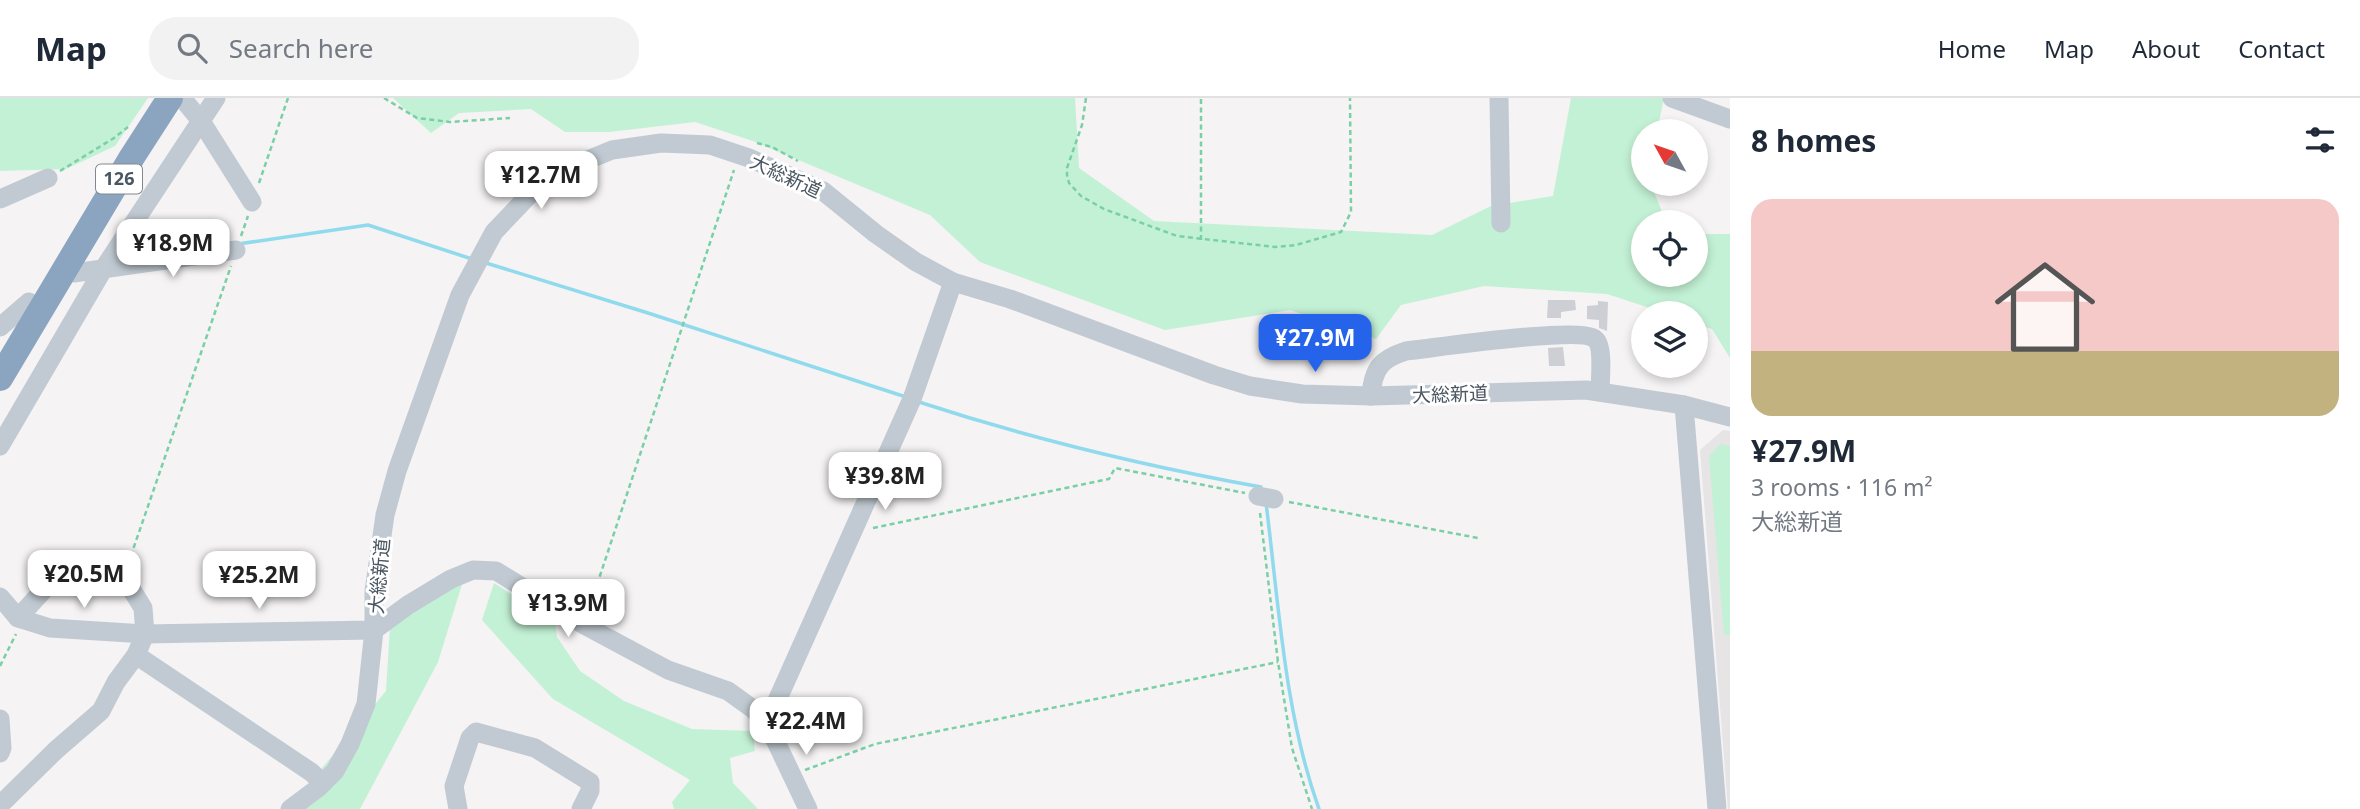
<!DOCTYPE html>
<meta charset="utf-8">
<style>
:root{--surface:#fff;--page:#f2f2f3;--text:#1f2937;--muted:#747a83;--line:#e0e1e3;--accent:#2563eb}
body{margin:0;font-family:"Noto Sans","Noto Sans JP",sans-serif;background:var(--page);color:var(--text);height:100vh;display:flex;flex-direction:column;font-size:26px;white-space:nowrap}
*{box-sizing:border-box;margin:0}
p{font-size:23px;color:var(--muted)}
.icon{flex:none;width:38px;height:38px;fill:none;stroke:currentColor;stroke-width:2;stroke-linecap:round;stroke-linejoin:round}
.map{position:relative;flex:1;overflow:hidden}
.side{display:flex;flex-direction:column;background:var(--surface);width:630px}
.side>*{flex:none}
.needle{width:46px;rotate:310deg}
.tools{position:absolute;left:1631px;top:21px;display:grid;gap:14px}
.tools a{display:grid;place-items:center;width:77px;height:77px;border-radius:50%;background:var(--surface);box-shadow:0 4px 10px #0003;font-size:35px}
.price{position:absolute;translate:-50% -60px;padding:0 16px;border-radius:14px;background:#fff;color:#222;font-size:23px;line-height:46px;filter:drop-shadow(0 2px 4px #0008)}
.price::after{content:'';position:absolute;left:50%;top:42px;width:21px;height:16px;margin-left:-10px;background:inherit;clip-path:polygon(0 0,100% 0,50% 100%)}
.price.selected{background:var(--accent);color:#fff}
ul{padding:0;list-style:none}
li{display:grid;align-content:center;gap:14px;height:371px;padding:0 21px}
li+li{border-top:2px solid var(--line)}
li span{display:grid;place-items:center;height:217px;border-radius:21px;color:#555}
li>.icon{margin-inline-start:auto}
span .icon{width:126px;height:126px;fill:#fffc;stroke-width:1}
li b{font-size:30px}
h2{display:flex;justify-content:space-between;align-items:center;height:84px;padding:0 21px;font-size:30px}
header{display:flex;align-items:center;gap:42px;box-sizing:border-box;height:98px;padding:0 35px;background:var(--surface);border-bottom:2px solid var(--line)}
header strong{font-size:33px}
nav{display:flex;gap:38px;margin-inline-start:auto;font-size:24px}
.search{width:490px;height:63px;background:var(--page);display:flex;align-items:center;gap:18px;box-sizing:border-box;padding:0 24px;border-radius:28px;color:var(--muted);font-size:26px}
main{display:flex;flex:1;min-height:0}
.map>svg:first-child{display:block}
</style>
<header>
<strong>Map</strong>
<div class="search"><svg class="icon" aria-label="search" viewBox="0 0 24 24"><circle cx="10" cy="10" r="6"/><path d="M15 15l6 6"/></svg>Search here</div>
<nav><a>Home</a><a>Map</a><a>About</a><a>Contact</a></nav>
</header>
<main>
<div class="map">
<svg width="1730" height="711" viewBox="0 0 1730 711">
<rect width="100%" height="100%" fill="#f5f3f3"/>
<polygon fill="#e6e4e5" points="1723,332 1730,333 1730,711 1728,711 1700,352"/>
<g fill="#c3f1d5">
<polygon points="0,0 148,0 115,48 66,71 0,73"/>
<polygon points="393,0 1075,0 1079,70 1154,123 1432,137 1491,108 1553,98 1571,0 1664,0 1657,33 1643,33 1643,86 1651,86 1666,124 1643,124 1643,177 1696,177 1696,136 1730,136 1730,260 1712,231 1696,226 1696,215 1665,215 1607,196 1484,188 1401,207 1376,241 1290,212 1165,232 980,164 930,117 753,43 695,24 609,34 565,34 531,11 459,15 431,35"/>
<polygon points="1720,346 1730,348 1730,537 1724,537 1709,359"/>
<polygon points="463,483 438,564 360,711 288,711 386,593 390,529"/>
<polygon points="494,485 555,524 557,539 580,573 624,603 692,631 753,633 755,653 730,660 733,685 758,711 674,711 672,704 690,682 553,601 482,522"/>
</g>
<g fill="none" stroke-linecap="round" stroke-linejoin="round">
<g stroke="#90daee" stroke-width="3.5">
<polyline points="238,146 368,127 472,161"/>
<polyline points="486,165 648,215 906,299"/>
<path d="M919,304c113,37 226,64 342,85"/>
<path d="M1266,405c13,102 18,208 53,306"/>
</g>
</g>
<g fill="#cdcfd5">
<polygon points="1548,202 1575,202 1576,212 1561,214 1561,220 1547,220"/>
<polygon points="1598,203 1608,204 1607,233 1599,230 1599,222 1587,221 1587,208 1598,207"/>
<polygon points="1563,249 1565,268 1549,268 1548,250"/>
</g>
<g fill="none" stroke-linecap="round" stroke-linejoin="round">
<g stroke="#7ad0a6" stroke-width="2.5" stroke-dasharray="5 3.5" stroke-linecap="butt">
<polyline points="384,0 417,20 450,24 510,20"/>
<polyline points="1086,0 1082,27 1067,70 1067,77 1069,85 1081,98 1104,111 1177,138 1275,149 1296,147 1341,134 1351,114 1350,0"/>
<polyline points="757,45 772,49 798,63"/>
<polyline points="60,73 114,40 128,29"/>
<polyline points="259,85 288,0"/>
<polyline points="241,138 248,118"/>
<polyline points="1201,142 1201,0"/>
<polyline points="1289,404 1478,440"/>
<polyline points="1260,415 1278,564 1292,650 1312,711"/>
<polyline points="873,430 1109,381 1115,370 1245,395"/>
<polyline points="128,466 231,168"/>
<polyline points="589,511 734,72"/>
<polyline points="0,568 16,536"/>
<polyline points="805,672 875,646 1278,564"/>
</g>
<g stroke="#c1cad2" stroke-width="19">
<polyline points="182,0 201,23 252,104"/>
<polyline points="1499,0 1501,125"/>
<polyline points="1672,0 1730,21"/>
<polyline points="0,101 48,80"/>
<polyline points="74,175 236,152"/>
<polyline points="0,229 29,204"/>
<path d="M1371,298c2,-28 10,-37 35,-45 29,-3 173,-25 189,-12 9,7 5,41 5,53"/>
<polyline points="1684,307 1717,711"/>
<polyline points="0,348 104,170 216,0"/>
<polyline points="1258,398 1274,401"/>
<polyline points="0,499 18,520 50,530 145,536 374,532 408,507 451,481 473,472 496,473 584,527 668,572 728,593 753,611 767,625 808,711"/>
<polyline points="136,557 311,674 323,685"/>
<polyline points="0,621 2,650 0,655"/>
<polyline points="767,625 912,301 953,184"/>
<polyline points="0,707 56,652 101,613 116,584 136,557 145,536 143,510 124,479 102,468 73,468 61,473 18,520"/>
<polyline points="290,711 318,690 335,673 350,646 366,606 374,532 374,493 385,417 397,373 460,197 494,134 535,91 573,68 612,52 661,45 710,47 749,60 823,93 876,136 916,164 953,184 1010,201 1214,277 1250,288 1302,296 1371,298 1586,292 1684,307 1730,319"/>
<polyline points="458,711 454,688 470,640 476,634 535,650 590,684 590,693 581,711"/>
</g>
<polyline stroke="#8ba5c1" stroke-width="26" points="0,280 132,59 170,0"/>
</g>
<g text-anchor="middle" stroke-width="6" stroke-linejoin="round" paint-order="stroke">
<rect fill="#fff" stroke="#808990" stroke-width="2" x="96" y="66.5" width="46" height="29" rx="5"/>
<g font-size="18" font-weight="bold" fill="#4a5661">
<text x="119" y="87">126</text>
</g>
<g font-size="19" fill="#4a5661" stroke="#fff">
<text transform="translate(786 78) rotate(25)" y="7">大総新道</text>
<text transform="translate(1450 296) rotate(-2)" y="7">大総新道</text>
<text transform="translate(379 478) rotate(-85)" y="7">大総新道</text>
</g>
</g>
</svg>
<div class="tools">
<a><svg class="needle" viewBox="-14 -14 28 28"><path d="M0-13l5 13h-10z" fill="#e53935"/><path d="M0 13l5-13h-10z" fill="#747a83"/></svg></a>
<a><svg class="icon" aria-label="locate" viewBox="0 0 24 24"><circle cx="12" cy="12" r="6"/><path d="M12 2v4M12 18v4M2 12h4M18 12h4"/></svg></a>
<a><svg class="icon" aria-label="layers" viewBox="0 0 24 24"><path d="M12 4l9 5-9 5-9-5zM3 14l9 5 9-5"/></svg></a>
</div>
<b class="price" style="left:541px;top:113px">¥12.7M</b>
<b class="price" style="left:173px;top:181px">¥18.9M</b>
<b class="price selected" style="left:1315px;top:276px">¥27.9M</b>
<b class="price" style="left:885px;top:414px">¥39.8M</b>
<b class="price" style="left:84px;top:512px">¥20.5M</b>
<b class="price" style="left:259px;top:513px">¥25.2M</b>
<b class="price" style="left:568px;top:541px">¥13.9M</b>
<b class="price" style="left:806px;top:659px">¥22.4M</b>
</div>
<section class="side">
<h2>8 homes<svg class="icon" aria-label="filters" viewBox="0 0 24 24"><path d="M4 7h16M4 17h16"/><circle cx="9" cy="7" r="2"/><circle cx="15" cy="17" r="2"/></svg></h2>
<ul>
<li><span style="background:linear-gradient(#f6c9c9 70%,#c2b280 0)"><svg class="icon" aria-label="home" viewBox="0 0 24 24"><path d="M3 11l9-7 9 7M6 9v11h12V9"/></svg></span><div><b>¥27.9M</b><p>3 rooms · 116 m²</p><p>大総新道</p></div></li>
</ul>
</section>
</main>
